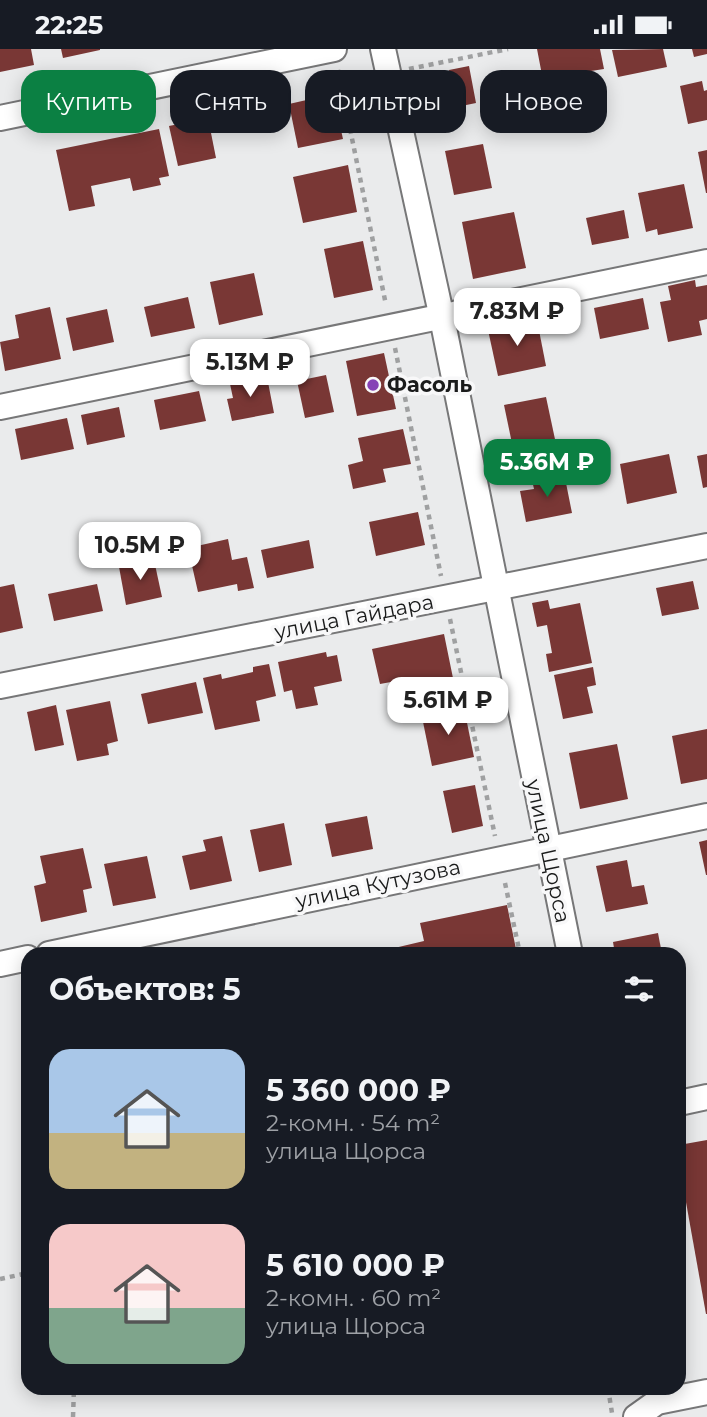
<!DOCTYPE html>
<html lang="ru">
<meta charset="utf-8">
<style>
:root{--surface:#171b24;--page:#20242c;--text:#f1f3f6;--muted:#9ea1a6;--accent:#0b8043}
body{margin:0;font-family:Montserrat,sans-serif;background:var(--page);color:var(--text);height:100vh;display:flex;flex-direction:column;font-size:26px;white-space:nowrap}
*{box-sizing:border-box;margin:0}
p{font-size:23px;color:var(--muted)}
.icon{flex:none;width:38px;height:38px;fill:none;stroke:currentColor;stroke-width:2;stroke-linecap:round;stroke-linejoin:round}
.map{position:relative;flex:1;overflow:hidden}
.side{position:absolute;left:21px;top:898px;width:665px;height:448px;display:flex;flex-direction:column;background:var(--surface);border-radius:21px;box-shadow:0 4px 18px #0003}
.side>*{flex:none}
.hud{position:absolute;left:21px;top:21px;width:665px;height:63px;display:flex;gap:14px}
.price{position:absolute;translate:-50% -60px;padding:0 16px;border-radius:14px;background:#fff;color:#222;font-size:23px;line-height:46px;filter:drop-shadow(0 2px 4px #0008)}
.price::after{content:'';position:absolute;left:50%;top:42px;width:21px;height:16px;margin-left:-10px;background:inherit;clip-path:polygon(0 0,100% 0,50% 100%)}
.price.selected{background:var(--accent);color:#fff}
ul{padding:0;list-style:none}
li{display:flex;align-items:center;gap:21px;height:175px;padding:0 28px}
li span{display:grid;place-items:center;flex:none;width:196px;height:140px;border-radius:21px;color:#555}
li>.icon{margin-inline-start:auto}
span .icon{width:84px;height:84px;fill:#fffc;stroke-width:1}
li b{font-size:30px}
h2{display:flex;justify-content:space-between;align-items:center;height:84px;padding:0 28px;font-size:30px}
.tag{padding:0 24px;border-radius:21px;background:var(--surface);box-shadow:0 4px 18px #0003;font-size:24px;line-height:63px}
.tag.selected{background:var(--accent);color:#fff}
.status{display:flex;justify-content:space-between;align-items:center;height:49px;padding:0 35px;background:var(--surface);direction:ltr}
.status svg{height:19px;fill:currentColor}
.map>svg:first-child{display:block}
</style>
<div class="status"><b>22:25</b><svg viewBox="0 0 49 12"><path d="M0 12V9h3v3zM5 12V6h3v6zM10 12V3h3v9zM15 12V0h3v12zM26 1h20v11H26zM47 4h2v5h-2z"/></svg></div>
<div class="map">
<svg width="707" height="1368" viewBox="0 0 707 1368">
<rect width="100%" height="100%" fill="#eaebec"/>
<g fill="#793735">
<polygon points="0,0 31,0 34,16 0,23"/>
<polygon points="61,0 100,0 100,1 63,9"/>
<polygon points="537,0 600,0 604,20 591,22 597,55 559,63 552,24 542,26"/>
<polygon points="663,0 667,18 618,28 612,1"/>
<polygon points="692,0 707,0 707,5 694,8"/>
<polygon points="469,17 476,54 442,61 436,29 450,26 449,21"/>
<polygon points="702,32 704,42 707,41 707,71 688,75 680,37"/>
<polygon points="333,45 343,90 298,99 289,55"/>
<polygon points="208,69 216,109 178,117 169,77"/>
<polygon points="159,80 169,127 159,129 161,136 133,142 130,129 91,137 95,157 69,162 56,101"/>
<polygon points="483,95 492,139 454,146 445,102"/>
<polygon points="707,101 707,144 706,144 698,103"/>
<polygon points="348,116 357,163 303,174 293,128"/>
<polygon points="684,135 693,179 658,186 657,180 646,183 638,144"/>
<polygon points="624,161 629,189 592,196 586,169"/>
<polygon points="514,163 526,219 473,230 462,173"/>
<polygon points="363,192 373,241 334,249 324,200"/>
<polygon points="254,224 263,266 219,276 210,233"/>
<polygon points="695,231 696,238 707,236 707,270 699,272 702,286 668,293 660,253 671,251 668,237"/>
<polygon points="188,248 195,279 151,288 144,258"/>
<polygon points="643,249 649,280 600,290 594,259"/>
<polygon points="50,258 61,310 5,322 0,293 19,289 15,266"/>
<polygon points="107,260 114,293 73,302 66,269"/>
<polygon points="537,271 546,317 498,327 488,281"/>
<polygon points="384,304 396,360 357,367 346,312"/>
<polygon points="326,326 334,363 305,369 297,332"/>
<polygon points="267,328 274,364 232,372 227,350 233,349 230,335"/>
<polygon points="199,342 206,372 160,381 154,351"/>
<polygon points="546,348 556,395 514,404 504,356"/>
<polygon points="119,358 125,388 87,396 81,366"/>
<polygon points="67,369 74,400 21,411 15,380"/>
<polygon points="403,380 411,415 383,420 386,433 353,440 348,416 363,412 358,389"/>
<polygon points="669,405 677,444 627,455 620,415"/>
<polygon points="707,405 707,438 703,439 697,407"/>
<polygon points="564,424 572,464 526,473 520,442 534,440 532,431"/>
<polygon points="418,463 425,496 376,507 369,473"/>
<polygon points="228,490 232,511 247,508 254,539 238,542 237,535 198,543 188,499"/>
<polygon points="309,491 314,519 267,529 261,501"/>
<polygon points="154,511 162,548 126,556 119,518"/>
<polygon points="693,532 699,560 662,567 656,539"/>
<polygon points="14,535 23,579 0,584 0,538"/>
<polygon points="97,535 103,562 54,572 48,545"/>
<polygon points="548,551 550,560 580,554 592,614 549,623 546,605 552,604 547,576 537,578 532,554"/>
<polygon points="444,585 454,634 405,644 402,631 380,635 372,600"/>
<polygon points="326,603 327,608 337,606 342,632 314,638 318,656 296,660 292,641 284,643 278,613"/>
<polygon points="269,615 276,647 256,652 260,672 215,681 203,629 221,625 222,630 253,623 253,618"/>
<polygon points="593,618 596,636 587,638 593,664 563,670 554,626"/>
<polygon points="196,633 203,664 148,675 141,645"/>
<polygon points="110,652 118,692 107,695 109,706 77,712 66,661"/>
<polygon points="56,656 64,696 35,702 27,663"/>
<polygon points="464,659 474,708 432,717 422,668"/>
<polygon points="707,680 707,730 681,735 672,687"/>
<polygon points="617,695 628,750 580,760 569,704"/>
<polygon points="475,736 483,777 452,784 443,742"/>
<polygon points="367,767 373,800 332,808 325,775"/>
<polygon points="284,774 292,816 259,823 250,781"/>
<polygon points="222,787 232,832 190,841 182,807 206,802 203,791"/>
<polygon points="707,791 707,826 706,826 699,793"/>
<polygon points="83,799 92,839 83,841 87,863 41,873 34,837 46,834 40,807"/>
<polygon points="147,807 156,849 113,857 104,815"/>
<polygon points="627,811 632,838 644,836 648,855 606,863 596,817"/>
<polygon points="507,856 517,905 369,905 424,892 420,874"/>
<polygon points="658,884 662,905 615,905 613,893"/>
<polygon points="707,1091 707,1265 706,1265 679,1114 679,1096"/>
<polygon points="214,1339 243,1339 243,1340 215,1346"/>
</g>
<g fill="none" stroke-linecap="round" stroke-linejoin="round">
<defs>
<g id="minor">
<polyline points="383,0 442,269 570,905"/>
<polyline points="0,69 334,0"/>
<polyline points="0,358 707,213"/>
<polyline points="0,637 707,497"/>
<polyline points="49,905 707,767"/>
<polyline points="0,915 28,909"/>
<polyline points="679,1054 707,1048"/>
<polyline points="636,1368 657,1353 707,1343"/>
</g>
</defs>
<use href="#minor" stroke="#777778" stroke-width="28"/>
<g stroke="#9fa0a1" stroke-width="4.5" stroke-dasharray="5 5" stroke-linecap="butt">
<polyline points="409,20 508,0"/>
<polyline points="338,21 386,256"/>
<polyline points="341,36 366,30"/>
<polyline points="395,299 441,527"/>
<polyline points="450,570 495,787"/>
<polyline points="505,834 520,905"/>
<polyline points="0,1230 28,1224"/>
<polyline points="608,1339 612,1364"/>
<polyline points="73,1368 74,1339"/>
</g>
<use href="#minor" stroke="#fff" stroke-width="24"/>
</g>
<circle fill="#8642b6" stroke="#f8f8f9" stroke-width="2.5" cx="373" cy="336" r="7"/>
<g text-anchor="middle" stroke-width="7" stroke-linejoin="round" paint-order="stroke">
<g font-size="21" font-weight="bold" fill="#1a1b1b" stroke="#f8f8f9" text-anchor="start">
<text x="387" y="343">Фасоль</text>
</g>
<g font-size="21" fill="#1a1b1b" stroke="#f8f8f9">
<text transform="translate(354 568) rotate(-11)" y="7">улица Гайдара</text>
<text transform="translate(548 802) rotate(78)" y="7">улица Щорса</text>
<text transform="translate(378 835) rotate(-12)" y="7">улица Кутузова</text>
</g>
</g>
</svg>
<b class="price" style="left:517px;top:299px">7.83M ₽</b>
<b class="price" style="left:250px;top:350px">5.13M ₽</b>
<b class="price selected" style="left:547px;top:450px">5.36M ₽</b>
<b class="price" style="left:140px;top:533px">10.5M ₽</b>
<b class="price" style="left:448px;top:688px">5.61M ₽</b>
<div class="hud">
<a class="tag selected">Купить</a>
<a class="tag">Снять</a>
<a class="tag">Фильтры</a>
<a class="tag">Новое</a>
</div>
<section class="side">
<h2>Объектов: 5<svg class="icon" aria-label="filters" viewBox="0 0 24 24"><path d="M4 7h16M4 17h16"/><circle cx="9" cy="7" r="2"/><circle cx="15" cy="17" r="2"/></svg></h2>
<ul>
<li><span style="background:linear-gradient(#a9c7e8 60%,#c2b280 0)"><svg class="icon" aria-label="home" viewBox="0 0 24 24"><path d="M3 11l9-7 9 7M6 9v11h12V9"/></svg></span><div><b>5 360 000 ₽</b><p>2-комн. · 54 m²</p><p>улица Щорса</p></div></li>
<li><span style="background:linear-gradient(#f6c9c9 60%,#7fa58c 0)"><svg class="icon" aria-label="home" viewBox="0 0 24 24"><path d="M3 11l9-7 9 7M6 9v11h12V9"/></svg></span><div><b>5 610 000 ₽</b><p>2-комн. · 60 m²</p><p>улица Щорса</p></div></li>
</ul>
</section>
</div>
